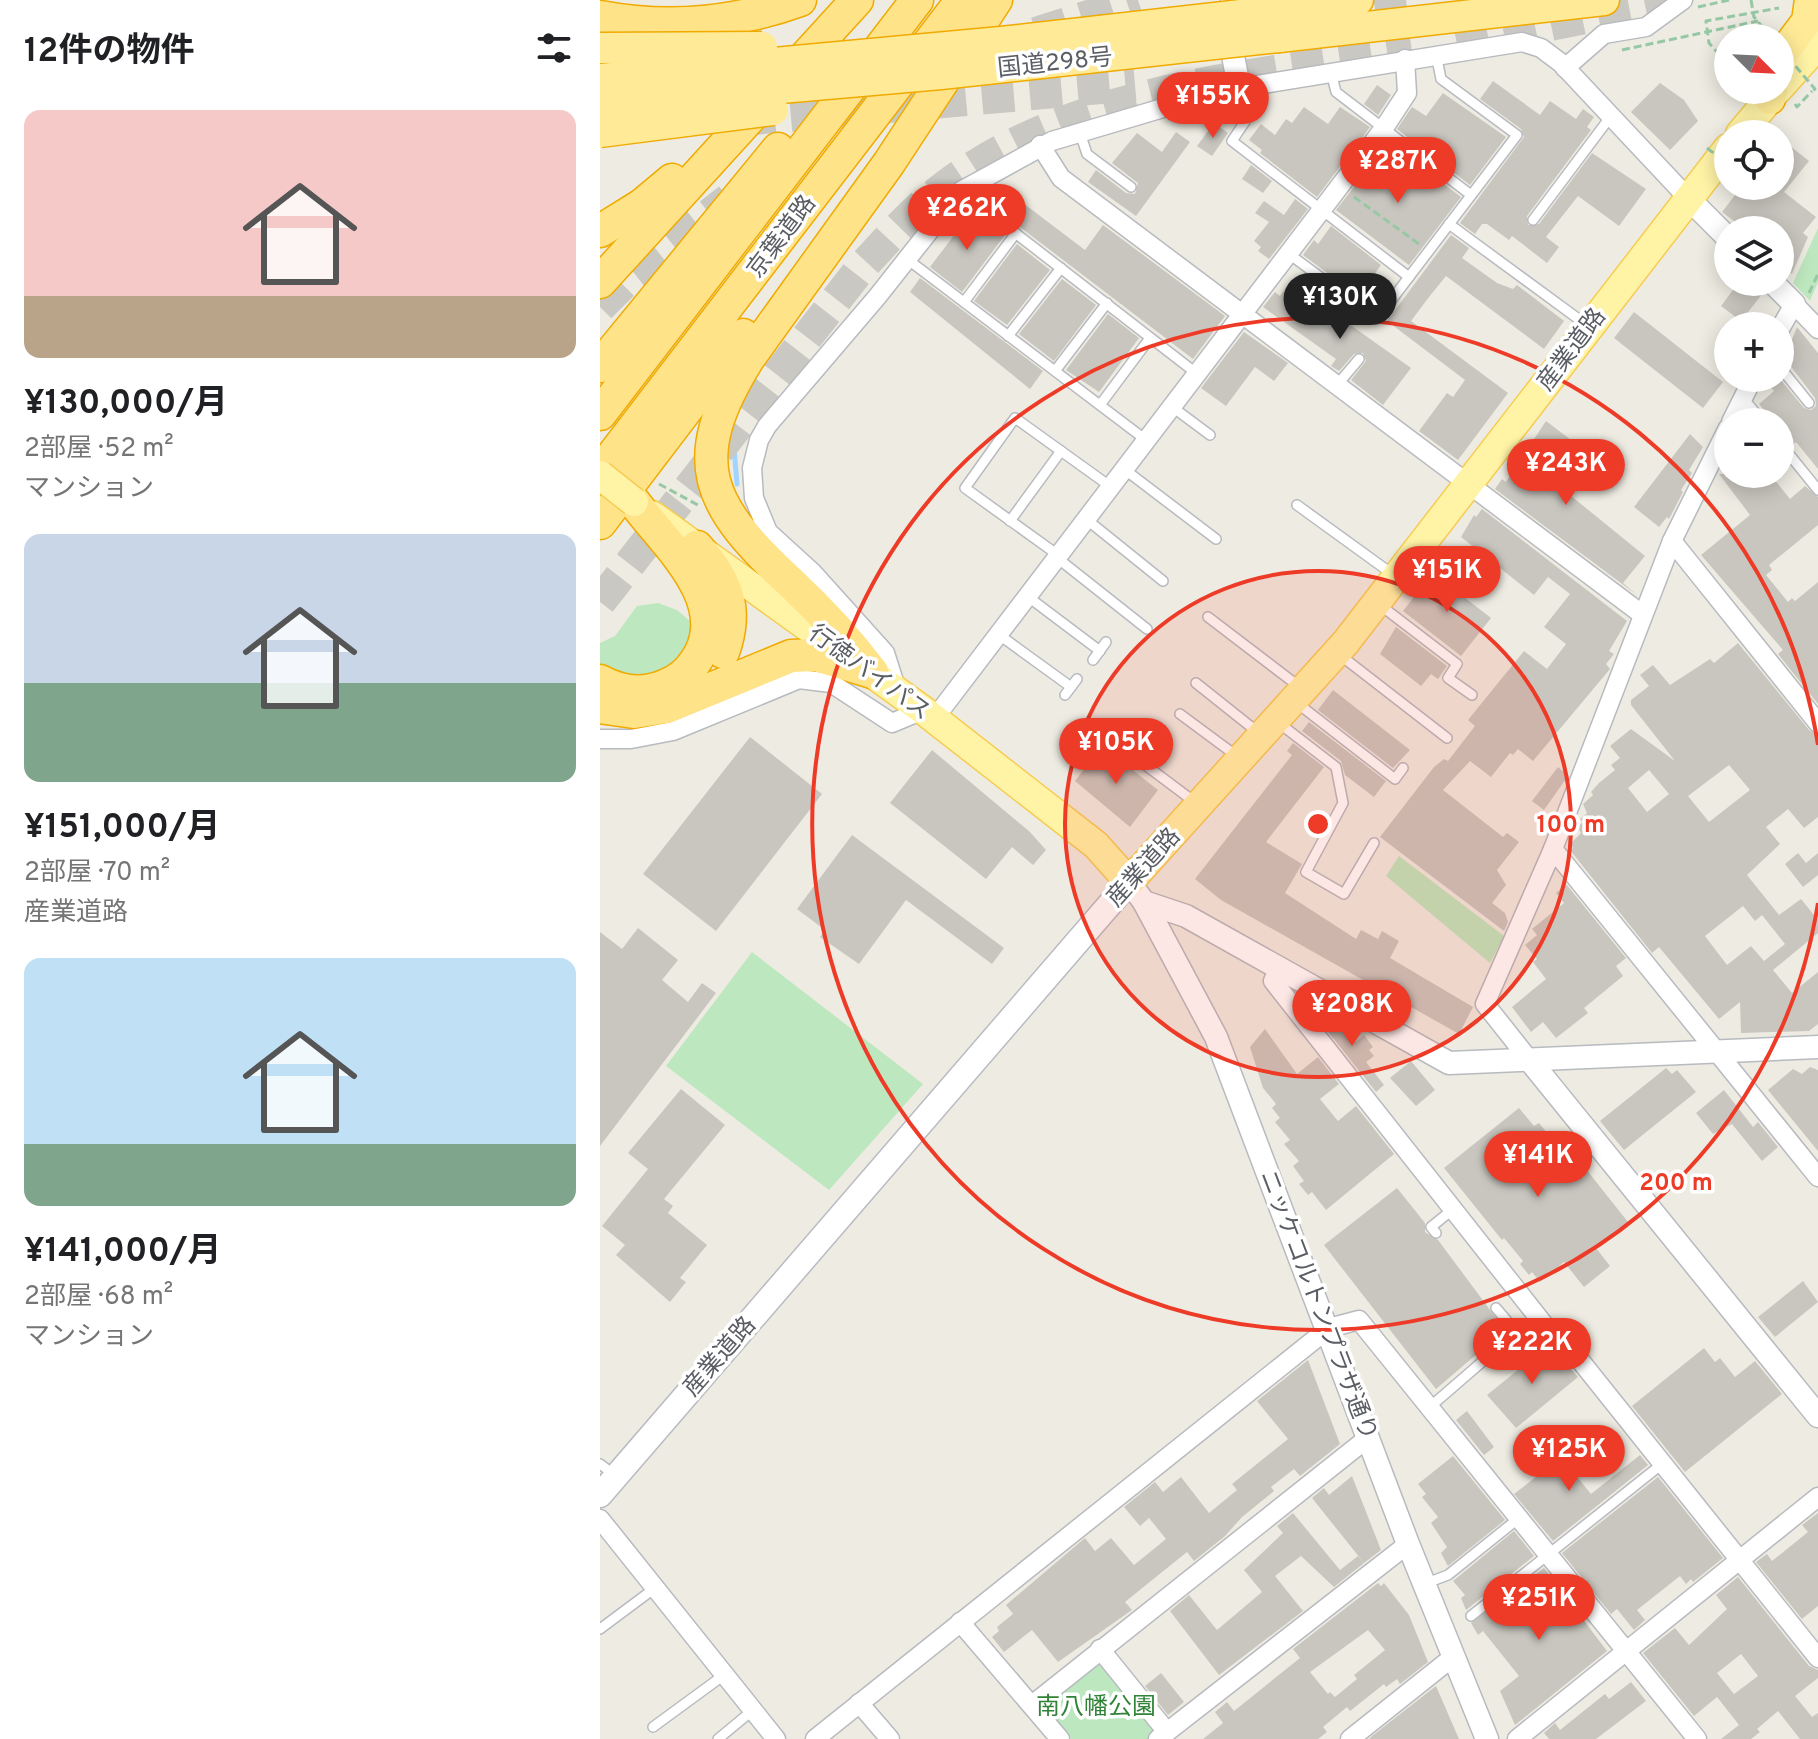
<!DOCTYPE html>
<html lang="ja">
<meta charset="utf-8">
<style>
:root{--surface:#fff;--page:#f2f2f2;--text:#202124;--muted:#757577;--accent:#ee3b27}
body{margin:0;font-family:Overpass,"Noto Sans JP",sans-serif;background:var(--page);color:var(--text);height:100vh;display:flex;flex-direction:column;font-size:30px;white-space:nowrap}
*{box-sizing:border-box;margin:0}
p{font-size:26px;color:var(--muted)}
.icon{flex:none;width:44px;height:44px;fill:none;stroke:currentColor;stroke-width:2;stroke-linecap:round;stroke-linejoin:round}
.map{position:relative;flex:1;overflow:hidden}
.sheet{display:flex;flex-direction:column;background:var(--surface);width:600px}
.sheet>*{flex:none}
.needle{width:52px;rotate:114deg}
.fabs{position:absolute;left:1114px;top:24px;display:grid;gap:16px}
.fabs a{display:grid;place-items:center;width:80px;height:80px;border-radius:50%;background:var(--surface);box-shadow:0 4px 20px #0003;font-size:40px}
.price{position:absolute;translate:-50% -68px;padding:0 18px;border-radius:28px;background:var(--accent);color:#fff;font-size:26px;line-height:52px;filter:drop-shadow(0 2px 4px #0008)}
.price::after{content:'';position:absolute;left:50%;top:48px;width:24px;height:18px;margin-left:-12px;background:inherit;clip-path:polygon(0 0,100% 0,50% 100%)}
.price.selected{background:#222;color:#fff}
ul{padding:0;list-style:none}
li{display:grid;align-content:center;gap:16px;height:424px;padding:0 24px}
li span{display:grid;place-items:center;height:248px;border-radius:16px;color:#555}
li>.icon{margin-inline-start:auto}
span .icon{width:144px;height:144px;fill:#fffc;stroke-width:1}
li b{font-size:34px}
h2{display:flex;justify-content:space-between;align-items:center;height:96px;padding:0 24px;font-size:34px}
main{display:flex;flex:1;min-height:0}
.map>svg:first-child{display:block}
</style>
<main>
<section class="sheet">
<h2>12件の物件<svg class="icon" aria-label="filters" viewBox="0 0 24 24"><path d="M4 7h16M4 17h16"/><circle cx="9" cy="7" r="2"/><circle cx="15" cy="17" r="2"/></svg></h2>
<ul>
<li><span style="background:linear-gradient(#f6c9c9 75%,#b9a48a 0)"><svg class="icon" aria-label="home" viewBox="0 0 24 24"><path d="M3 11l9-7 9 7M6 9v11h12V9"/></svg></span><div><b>¥130,000/月</b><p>2部屋 · 52 m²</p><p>マンション</p></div></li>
<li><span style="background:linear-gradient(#c9d6e8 60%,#7fa58c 0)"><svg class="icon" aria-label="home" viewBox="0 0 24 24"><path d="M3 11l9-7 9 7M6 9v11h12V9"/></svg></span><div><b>¥151,000/月</b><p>2部屋 · 70 m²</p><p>産業道路</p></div></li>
<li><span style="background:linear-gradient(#bfe0f5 75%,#7fa58c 0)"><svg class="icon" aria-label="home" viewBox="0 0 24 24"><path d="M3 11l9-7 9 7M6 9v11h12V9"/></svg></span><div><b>¥141,000/月</b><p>2部屋 · 68 m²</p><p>マンション</p></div></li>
</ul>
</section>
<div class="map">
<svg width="1218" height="1739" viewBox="0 0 1218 1739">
<rect width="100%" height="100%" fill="#eeece2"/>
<g fill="#bde7be">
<polygon points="1218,228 1218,282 1210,301 1193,283"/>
<path d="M58,603l19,7 14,12c0,32 -35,62 -67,56 -8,-1 -17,-8 -24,-11v-24l15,-7 22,-30z"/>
<polygon points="799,856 904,936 890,963 786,876"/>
<polygon points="152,952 323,1084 229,1190 66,1066"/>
<polygon points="497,1662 504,1663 556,1727 550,1739 471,1739 447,1710 448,1701"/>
</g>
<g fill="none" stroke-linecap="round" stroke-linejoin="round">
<polyline stroke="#a1d4ff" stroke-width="5" points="133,436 137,484"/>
</g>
<g fill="#c9c6bf" fill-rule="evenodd">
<polygon points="893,81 940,115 950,101 976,119 983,109 994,117 987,127 991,130 927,216 928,225 939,224 992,153 1046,189 1019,226 978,196 946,237 959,247 947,263 912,236 909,240 887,224 882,224 875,234 860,223 924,137 921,129 880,99"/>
<polygon points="1060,83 1084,100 1098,121 1070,150 1031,112"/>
<polygon points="777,85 791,95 778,115 764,104"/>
<polygon points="843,93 906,137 870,185 797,129 812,107 826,116"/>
<polygon points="704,107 728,124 740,107 770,127 717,197 660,153 662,150 649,140 661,124 675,135 686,119 692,123"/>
<polygon points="614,123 628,133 612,156 597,146"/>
<polygon points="576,132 590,142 536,216 488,182 496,170 526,193 535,194 538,183 512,163 537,133 562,152"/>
<polygon points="1180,138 1209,161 1184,192 1216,217 1203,233 1208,237 1192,274 1180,265 1180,230 1146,230 1122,212 1142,186 1180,186"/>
<polygon points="789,142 815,162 804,178 806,185 815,186 827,171 861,197 809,265 736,210"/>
<polygon points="651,165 672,181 663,193 642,179"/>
<polygon points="407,191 485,250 503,225 625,316 593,359 395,208"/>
<polygon points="695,199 708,209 669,259 658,251 661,247 654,241 669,222 655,213 664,201 684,215"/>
<polygon points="371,213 405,235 362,292 330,267"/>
<polygon points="731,226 781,265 769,282 786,295 776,309 703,255 714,240 718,244"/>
<polygon points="851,235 869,248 862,258 897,283 913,289 917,285 964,321 944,349 846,276 829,297 811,321 908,393 858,460 819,431 847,393 853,397 865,380 787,321"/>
<polygon points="417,244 450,270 407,325 374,301"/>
<polygon points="320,278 443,371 430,389 310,292"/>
<polygon points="462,279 496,305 454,361 419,334"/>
<polygon points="690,282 811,368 783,405 751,380 766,361 763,353 754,354 739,371 731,366 736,359 663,307 675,292 680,296"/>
<polygon points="1139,282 1152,282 1163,293 1141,321 1121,306"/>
<polygon points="1034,312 1123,382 1103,408 1014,338"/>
<polygon points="508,314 539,338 499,392 466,370"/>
<polygon points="1197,327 1218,353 1218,469 1196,442 1193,445 1180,428 1180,422 1174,422 1159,404 1174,391 1169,385 1179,378 1204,408 1211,410 1216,406 1215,398 1183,356 1194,347 1191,342"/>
<polygon points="644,332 688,363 674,381 655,367 626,406 601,388"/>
<polygon points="946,421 975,443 949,478 1045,556 1023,583 1037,595 895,489 902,479 906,482"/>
<polygon points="1090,434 1103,447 1089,470 1092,473 1081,490 1083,492 1069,519 1067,517 1059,527 1034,507"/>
<polygon points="1119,474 1170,474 1190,499 1205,486 1218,497 1218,525 1169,565 1172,570 1166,575 1188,602 1192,598 1195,601 1218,582 1218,704 1178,654 1183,650 1101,555 1150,515"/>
<polygon points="882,509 1027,621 1009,651 1014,654 1006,664 1010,669 933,761 918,749 913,755 910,753 891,777 870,761 843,790 903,837 907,833 919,842 897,870 906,885 892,903 905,913 908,922 904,931 780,837 834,767 844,759 848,761 875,726 868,720 924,651 947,669 966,644 944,627 970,594 948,577 934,595 861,537 874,515 876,517"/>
<polygon points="833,573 891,618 861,656 803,611"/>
<polygon points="796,627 847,666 838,679 831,674 821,686 780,654"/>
<path d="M1138,643l71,87 9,5v82l-14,11 -16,-19 -22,18 14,17 -33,31 32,40 22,-16 17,21v13l-45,37 19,23 26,-21v52l-9,7 -68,2 -1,-31 -21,17 -60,-72 -7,6 -82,-103 3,-2 -3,-4 11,-11 -4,-6 6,-5 -3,-3 7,-6 -4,-9 10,-9 -2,-3 8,-9 16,-13 -4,-5 9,-7 -10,-12 21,-17 44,32 -44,-56v-5l18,-14 -9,-11 13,-10 17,20 40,-26 4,4zM1129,765l21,25 -41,32 -21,-26zM1049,770l20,24 -22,18 -19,-24zM1143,906l12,15 7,-6 23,29 -21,17 -13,-15 -24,19 -22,-29z"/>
<polygon points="733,690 810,750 793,768 718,710"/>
<polygon points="709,722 786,781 774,797 745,775 741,761 702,731"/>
<polygon points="150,737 222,794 116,931 43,874"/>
<polygon points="693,743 724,767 666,842 702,864 685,893 756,939 761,930 778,939 782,931 799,941 790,958 873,1007 859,1034 621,900 595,879 692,755 687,751"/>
<polygon points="502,746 558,790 530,827 475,781"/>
<polygon points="332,750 430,832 446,850 433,865 412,847 386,879 290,803"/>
<polygon points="958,767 968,776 944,810 932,801"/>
<polygon points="252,835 404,948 392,964 306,900 259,964 220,937 225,930 197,909"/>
<polygon points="1198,853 1206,863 1218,853 1218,875 1203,887 1185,864"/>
<polygon points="966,884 1026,958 1016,966 1023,976 984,1008 988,1013 956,1038 943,1022 931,1032 912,1007 946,979 933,962 937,959 925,945 937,935 932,929 964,903 956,893"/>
<polygon points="38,928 78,960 62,980 88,1002 102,983 116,993 0,1146 0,932 22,949"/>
<polygon points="721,1008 733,1021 737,1018 756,1042 764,1035 773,1047 769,1050 774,1056 766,1062 784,1085 776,1092 714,1014"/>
<polygon points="665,1029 697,1074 718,1057 739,1084 720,1099 738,1121 756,1106 794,1154 726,1210 712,1192 708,1195 699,1184 704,1181 693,1166 699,1161 684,1144 690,1140 675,1122 680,1118 672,1108 676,1104 663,1088 650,1047"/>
<polygon points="811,1061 835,1090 816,1106 790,1078"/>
<polygon points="1210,1067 1218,1070 1218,1151 1168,1090 1193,1069 1202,1074"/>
<polygon points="1066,1068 1072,1074 1077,1070 1096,1092 1024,1150 1000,1121"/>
<polygon points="81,1089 125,1125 64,1199 73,1206 68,1213 107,1245 80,1278 86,1282 70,1302 16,1255 25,1245 2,1226 48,1169 28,1153"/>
<polygon points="1124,1090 1153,1127 1158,1122 1178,1147 1162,1161 1132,1124 1113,1134 1096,1113"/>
<polygon points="919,1108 934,1126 939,1123 972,1164 978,1159 1028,1222 996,1248 1010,1266 984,1287 964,1262 940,1282 932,1272 929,1275 920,1264 923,1261 904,1238 902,1240 844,1168"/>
<polygon points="797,1188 825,1223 825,1232 838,1240 905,1330 836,1389 724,1245"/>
<polygon points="1203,1281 1218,1302 1175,1337 1158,1317"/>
<polygon points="949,1345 978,1377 916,1428 887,1395"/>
<polygon points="1104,1348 1115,1362 1120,1358 1135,1377 1155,1361 1182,1394 1085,1472 1032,1406"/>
<polygon points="708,1360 740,1444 700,1476 694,1469 671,1487 674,1491 642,1517 625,1536 594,1561 587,1552 525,1602 532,1610 458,1662 432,1630 404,1652 392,1637 399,1631 397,1627 413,1614 406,1605 485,1538 495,1551 511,1538 534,1565 566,1539 549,1518 540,1526 524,1507 555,1482 563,1492 581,1477 609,1513 637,1490 632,1484 688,1439 657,1401"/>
<polygon points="867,1411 894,1447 884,1455 856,1420"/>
<polygon points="982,1441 989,1450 969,1467 991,1494 1040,1455 1048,1465 953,1541 914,1494"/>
<polygon points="853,1456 905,1520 848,1566 841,1553 847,1547 831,1523 838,1517 822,1497 826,1494 818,1484"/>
<polygon points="752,1476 781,1550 764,1563 712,1498 724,1488 729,1495"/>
<polygon points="1058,1477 1123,1558 1093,1582 1091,1579 1086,1584 1080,1576 1037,1610 1045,1620 1034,1630 1017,1609 1011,1614 962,1553"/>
<polygon points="693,1513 740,1570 758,1556 764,1563 734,1587 701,1556 675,1576 703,1611 619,1675 570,1611 589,1595 617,1630 662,1592 644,1570 683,1533 677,1526"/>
<polygon points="1218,1513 1218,1606 1202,1619 1156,1562 1167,1554 1172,1561 1208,1532 1202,1525"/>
<polygon points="914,1531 934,1556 866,1610 861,1598 865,1595 853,1581"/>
<polygon points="944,1568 1007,1651 915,1725 900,1691 919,1676 883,1631 878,1635 871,1623"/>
<path d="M1138,1577l71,89 9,4v8l-23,18 17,21 6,-4v26h-18l-22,-28 -21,18 3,3 -9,7h-30l18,-14 -22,-28 -23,19 -51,-63 32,-25 14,17 38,-36 -11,-14zM1141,1654l17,22 -24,18 -17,-21z"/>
<path d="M778,1583l3,3 3,-3 25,32 19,47 -28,22 -3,-5 -11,8 -2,-3 -34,27 -3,-4 -24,20 4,5 -9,7h-115l20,-16 -8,-11 12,-10 7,9 66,-53 -7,-9zM768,1630l17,20 -31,25 3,4 -22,18 -5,-5 -2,2 -18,-22z"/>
<polygon points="561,1673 584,1702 568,1715 545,1686"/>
<polygon points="1031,1682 1046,1701 996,1739 949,1739 944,1733 955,1723 960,1730 1005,1694 1009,1699"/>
<polygon points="836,1686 859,1739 769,1739 772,1736"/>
</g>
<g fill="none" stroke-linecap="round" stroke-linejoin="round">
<g stroke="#c9c8c2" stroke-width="32" stroke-dasharray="32 16" stroke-linecap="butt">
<polyline points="727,13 821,0"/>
<polyline points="436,33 538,0"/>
<polyline points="857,44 1074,0"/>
<polyline points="143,120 535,85"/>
<polyline points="0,307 29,278 129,199"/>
<path d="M0,602l261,-334c26,-28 52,-58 83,-81 133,-100 308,-111 468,-136"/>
</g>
<defs>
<g id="service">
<polyline points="731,72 736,92 871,195"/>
<polyline points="639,88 646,120 632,141 809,277"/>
<polyline points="479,130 487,154 531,187"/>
<polyline points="811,180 826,160"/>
<polyline points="361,191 596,373"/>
<polyline points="933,220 1011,116"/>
<polyline points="849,224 988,326"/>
<polyline points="689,254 777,319 917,135 841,79 836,54"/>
<polyline points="307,259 546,440"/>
<polyline points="364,302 416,233"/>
<polyline points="408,336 461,268"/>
<polyline points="1180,367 1209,403"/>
<polyline points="455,371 507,303"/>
<polyline points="737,385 759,359"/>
<polyline points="1143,398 1163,422"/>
<polyline points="500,405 550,338"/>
<polyline points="571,406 610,435"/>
<polyline points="1180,443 1218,490"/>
<polyline points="524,469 616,539"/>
<polyline points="697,505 795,576"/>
<polyline points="486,519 563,581"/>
<polyline points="410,521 461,451"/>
<polyline points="458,555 365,488 415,418 511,487"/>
<polyline points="456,557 547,629"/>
<polyline points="427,596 500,651"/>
<polyline points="780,605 857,664 848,678 872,695"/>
<polyline points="608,617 701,688"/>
<polyline points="398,634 471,687"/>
<polyline points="740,655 847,738"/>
<polyline points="493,660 506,642"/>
<polyline points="596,683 660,734"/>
<polyline points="465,695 477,679"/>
<polyline points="697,703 795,779 803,768"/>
<polyline points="580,714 638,757"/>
<polyline points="679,723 736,767 743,803 706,872 744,894 774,843"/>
<polyline points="528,752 596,803"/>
<polyline points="836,1233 831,1227 852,1210"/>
<polyline points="831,1406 912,1336 913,1328 896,1308"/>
<polyline points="0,1464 16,1476"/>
<polyline points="824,1584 848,1575 919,1518"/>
<polyline points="871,1616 1062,1464"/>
<polyline points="0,1629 55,1588"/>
<polyline points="53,1727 124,1675"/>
<polyline points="118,1739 153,1710"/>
</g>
<g id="minor">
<polyline points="965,68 1004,34 1046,27 1083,0"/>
<polyline points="440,145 461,178 1043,615"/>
<polyline points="1180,329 1194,304 1218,329"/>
<polyline points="1131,422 1153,378"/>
<polyline points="1072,541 1218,723"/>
<polyline points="297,691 285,653 213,573 168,532 154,498 152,468 159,440 167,426 277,297 361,191 452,141 620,91 922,42 941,48 961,63 1087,197"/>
<polyline points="334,719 784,128 807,93 805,59"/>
<polyline points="0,739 31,739 73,731 199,679 231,683 292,723 323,710"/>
<polyline points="953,849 1218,1177"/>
<polyline points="678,969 673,981 949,1331 963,1339 1218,1658"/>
<polyline points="931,1062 885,1004 953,849 1072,541 1128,428"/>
<polyline points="0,1519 176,1739"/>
<polyline points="360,1622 460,1739"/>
<polyline points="500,1649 567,1732"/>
<polyline points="259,1703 290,1739"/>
<polyline points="432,1705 769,1437"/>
<polyline points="215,1739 729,1328 759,1320 1097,1739"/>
<polyline points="558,1739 808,1544"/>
<polyline points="750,1739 853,1657"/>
<polyline points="917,1739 1218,1497"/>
</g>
<g id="tertiary">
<polyline points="632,0 630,40 639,87"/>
<polyline points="1087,197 1128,238"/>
<polyline points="1172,282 1194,304"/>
<polyline points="529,882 544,902 616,1037 808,1544 887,1739"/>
<polyline points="544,902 586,916 849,1063 1218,1047"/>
<polyline points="931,1062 1218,1416"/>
</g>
<polyline id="secondary" points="0,1495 529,882"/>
<g id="primary">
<polyline points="1180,87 1218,45"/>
<polyline points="1140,134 1177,90"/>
<polyline points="52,515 323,710 496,845 529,882 746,642 1128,148"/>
</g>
<g id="trunk">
<polyline points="676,11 758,0"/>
<polyline points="679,37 1004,0"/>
<polyline points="1180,57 1207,21 1210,0"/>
<polyline points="1170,99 1172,90"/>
</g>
<g id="motorway">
<path d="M0,17c69,13 134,7 200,-17"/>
<polyline points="0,231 42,205 72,180"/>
<polyline points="0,282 257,0"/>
<polyline points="0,366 178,149"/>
<polyline points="0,414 317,0"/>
<polyline points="0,472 362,0"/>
<polyline points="0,523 143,335"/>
<path d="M97,547c29,33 42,61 26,105"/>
<path d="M272,672c-24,-32 -53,-63 -82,-90 -83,-77 -106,-120 -42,-223l141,-196 107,-163"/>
<path d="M0,681c26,14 50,14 75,0 11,-6 19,-16 25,-27 29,-56 -35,-110 -66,-152"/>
<polyline points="0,707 34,712 67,707 191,656 216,655 272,672"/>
</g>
</defs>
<use href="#service" stroke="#b7babf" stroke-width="12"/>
<use href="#minor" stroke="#b7babf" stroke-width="21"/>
<use href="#tertiary" stroke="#b7babf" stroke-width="25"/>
<use href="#secondary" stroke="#b8bbc1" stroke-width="27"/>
<use href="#primary" stroke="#f6cc53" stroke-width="31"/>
<use href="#trunk" stroke="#f0aa00" stroke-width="33"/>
<use href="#motorway" stroke="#f0aa00" stroke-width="35"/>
<g stroke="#96c8a5" stroke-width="3" stroke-dasharray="8 4" stroke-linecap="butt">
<polyline points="1098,7 1129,0"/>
<polyline points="1022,50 1158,21"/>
<polyline points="1128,64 1109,43 1106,21 1179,8"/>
<polyline points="1195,104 1197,107 1212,91"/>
<polyline points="754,197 819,244"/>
<polyline points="1209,293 1218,274"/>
<polyline points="59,484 98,505"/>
</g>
<use href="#service" stroke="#fff" stroke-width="9"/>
<use href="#minor" stroke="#fff" stroke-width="18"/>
<use href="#tertiary" stroke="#fff" stroke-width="22"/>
<use href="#secondary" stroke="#fff" stroke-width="24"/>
<use href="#primary" stroke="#fff3a6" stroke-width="28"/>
<use href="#trunk" stroke="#ffeb97" stroke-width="30"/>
<use href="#motorway" stroke="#ffe388" stroke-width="32"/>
<defs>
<polyline id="primary-bridge" points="0,475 34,502"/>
<g id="trunk-bridge">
<polyline points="0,48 162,47"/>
<polyline points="0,79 401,42 676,11"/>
<polyline points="0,104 341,74 679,37"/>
<polyline points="0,132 173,110"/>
</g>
</defs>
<use href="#primary-bridge" stroke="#f6cc53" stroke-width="31" stroke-linecap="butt"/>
<use href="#trunk-bridge" stroke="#f0aa00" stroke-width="33" stroke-linecap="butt"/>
<g stroke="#96c8a5" stroke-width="3" stroke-dasharray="8 4" stroke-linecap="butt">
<polyline points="1151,0 1154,17 1172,38"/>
<polyline points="1180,48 1215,89 1212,91"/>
<polyline points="1107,148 1128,164"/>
</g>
<use href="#primary-bridge" stroke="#fff3a6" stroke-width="28"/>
<use href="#trunk-bridge" stroke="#ffeb97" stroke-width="30"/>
</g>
<circle cx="718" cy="824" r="253" fill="#ee3b27" fill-opacity=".12"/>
<g fill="none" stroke="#ee3b27" stroke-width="4">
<circle cx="718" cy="824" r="253"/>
<path d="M1218 903A506 506 0 1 1 1218 745"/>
</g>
<g text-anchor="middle" stroke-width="7" stroke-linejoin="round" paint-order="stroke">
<g font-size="24" fill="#5a5e64" stroke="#fff">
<text transform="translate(455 62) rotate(-6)" y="8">国道298号</text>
<text transform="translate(181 236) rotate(-53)" y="8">京葉道路</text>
<text transform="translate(971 349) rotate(-53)" y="8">産業道路</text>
<text transform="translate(270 672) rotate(36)" y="8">行徳バイパス</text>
<text transform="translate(543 867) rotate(-48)" y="8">産業道路</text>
<text transform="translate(719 1305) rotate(69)" y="8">ニッケコルトンプラザ通り</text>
<text transform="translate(119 1356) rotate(-49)" y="8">産業道路</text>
</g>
<g font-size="24" fill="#318437" stroke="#fff">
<text x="496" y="1714">南八幡公園</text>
</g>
</g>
<circle cx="718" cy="824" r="12" fill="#ee3b27" stroke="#fff" stroke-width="4"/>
<g font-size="24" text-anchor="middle" font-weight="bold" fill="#ee3b27" stroke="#fff" stroke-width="7" stroke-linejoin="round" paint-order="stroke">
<text x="971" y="832">100 m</text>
<text x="1076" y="1190">200 m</text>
</g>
</svg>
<div class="fabs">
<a><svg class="needle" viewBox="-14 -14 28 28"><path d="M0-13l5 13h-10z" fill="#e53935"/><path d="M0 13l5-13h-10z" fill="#757577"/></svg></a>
<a><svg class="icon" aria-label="locate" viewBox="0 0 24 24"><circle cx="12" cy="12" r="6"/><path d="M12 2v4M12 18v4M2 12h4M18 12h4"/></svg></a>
<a><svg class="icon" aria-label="layers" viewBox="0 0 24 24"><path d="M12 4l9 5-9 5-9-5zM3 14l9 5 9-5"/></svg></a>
<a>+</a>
<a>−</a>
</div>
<b class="price" style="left:613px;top:140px">¥155K</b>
<b class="price" style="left:798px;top:205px">¥287K</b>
<b class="price" style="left:367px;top:252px">¥262K</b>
<b class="price selected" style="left:740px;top:341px">¥130K</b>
<b class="price" style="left:966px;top:507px">¥243K</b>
<b class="price" style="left:847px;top:614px">¥151K</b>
<b class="price" style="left:516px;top:786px">¥105K</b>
<b class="price" style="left:752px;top:1048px">¥208K</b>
<b class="price" style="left:938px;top:1199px">¥141K</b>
<b class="price" style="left:932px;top:1386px">¥222K</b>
<b class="price" style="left:969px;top:1493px">¥125K</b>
<b class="price" style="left:939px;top:1642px">¥251K</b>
</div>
</main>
